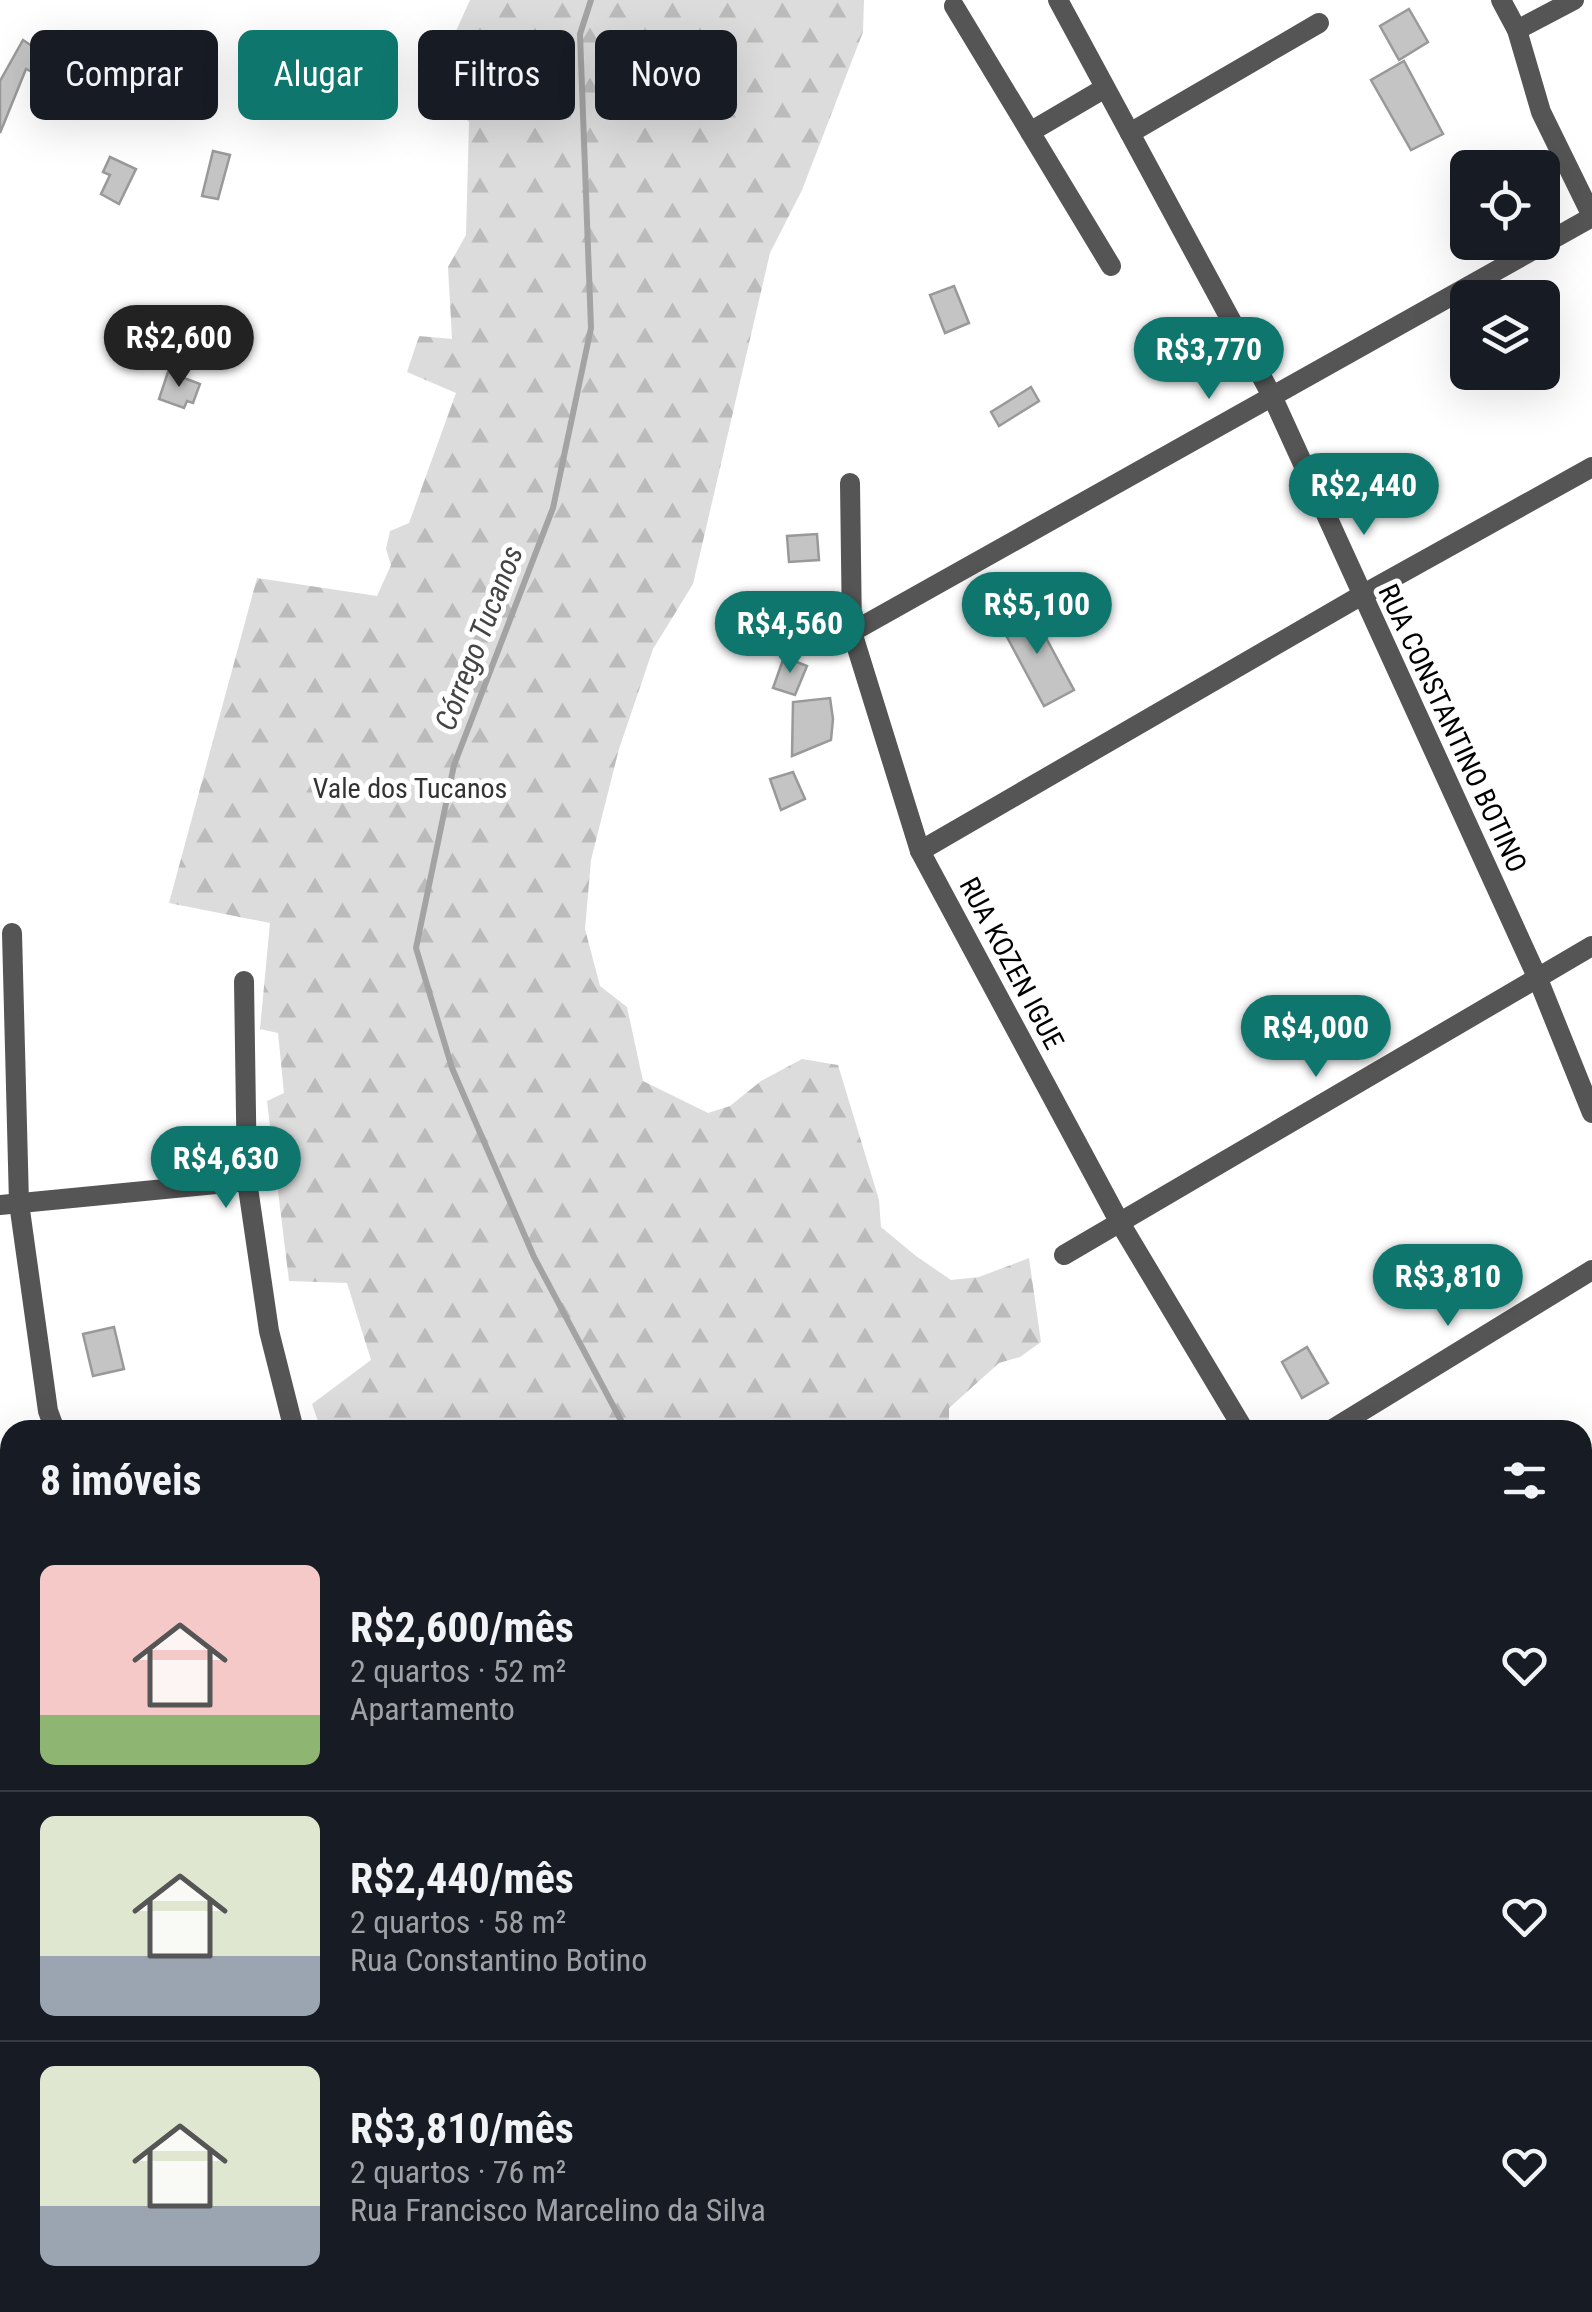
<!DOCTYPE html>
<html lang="pt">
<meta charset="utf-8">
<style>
:root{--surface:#171b24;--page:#20242c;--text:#f1f3f6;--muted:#9ea1a6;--line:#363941;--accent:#0f766e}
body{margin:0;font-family:"Roboto Condensed",sans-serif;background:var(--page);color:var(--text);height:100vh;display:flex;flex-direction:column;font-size:38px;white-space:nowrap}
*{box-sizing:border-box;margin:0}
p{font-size:32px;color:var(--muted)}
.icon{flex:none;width:55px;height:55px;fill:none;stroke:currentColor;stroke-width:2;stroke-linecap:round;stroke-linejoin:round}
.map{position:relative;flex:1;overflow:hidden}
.side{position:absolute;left:0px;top:1420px;width:1592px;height:892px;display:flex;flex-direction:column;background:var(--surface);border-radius:30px 30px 0 0;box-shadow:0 10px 40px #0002}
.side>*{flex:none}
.guide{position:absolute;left:30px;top:30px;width:1000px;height:90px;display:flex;gap:20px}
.controls{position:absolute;left:1450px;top:150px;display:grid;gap:20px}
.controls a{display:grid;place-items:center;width:110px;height:110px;border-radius:15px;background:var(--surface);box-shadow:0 10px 40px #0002;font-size:50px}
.price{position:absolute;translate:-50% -85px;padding:0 22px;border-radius:35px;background:var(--accent);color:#fff;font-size:32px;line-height:65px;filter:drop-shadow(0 2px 5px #0008)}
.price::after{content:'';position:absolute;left:50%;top:60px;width:30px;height:22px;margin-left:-15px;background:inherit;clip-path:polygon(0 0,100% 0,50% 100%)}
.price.active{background:#222;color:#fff}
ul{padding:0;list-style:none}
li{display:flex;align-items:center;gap:30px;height:250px;padding:0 40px}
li+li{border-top:2px solid var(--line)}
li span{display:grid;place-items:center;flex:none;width:280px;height:200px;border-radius:15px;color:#555}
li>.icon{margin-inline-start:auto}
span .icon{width:120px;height:120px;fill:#fffc;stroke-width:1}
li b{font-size:42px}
h2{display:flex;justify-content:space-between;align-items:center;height:120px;padding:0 40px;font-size:42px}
.pill{padding:0 35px;border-radius:15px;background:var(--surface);box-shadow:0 10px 40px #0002;font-size:35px;line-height:90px}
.pill.active{background:var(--accent);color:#fff}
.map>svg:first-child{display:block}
</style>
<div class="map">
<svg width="1592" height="2312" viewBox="0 0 1592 2312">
<defs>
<pattern id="forest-firs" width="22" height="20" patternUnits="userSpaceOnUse" patternTransform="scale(2.5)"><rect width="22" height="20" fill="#dcdcdc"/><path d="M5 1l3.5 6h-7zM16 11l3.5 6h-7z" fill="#bbb"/></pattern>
<pattern id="park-crowns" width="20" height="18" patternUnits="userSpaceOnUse" patternTransform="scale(2.5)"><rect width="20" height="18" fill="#dcdcdc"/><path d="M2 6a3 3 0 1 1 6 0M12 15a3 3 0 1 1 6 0" fill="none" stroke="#bbb"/></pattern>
</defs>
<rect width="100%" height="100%" fill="#fff"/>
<g fill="url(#forest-firs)">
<polygon points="470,0 864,0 863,32 802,190 770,253 693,584 653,649 619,749 591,860 585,929 600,986 627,1007 643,1081 708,1113 730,1106 761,1081 802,1059 838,1065 879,1200 881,1227 916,1256 951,1280 979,1277 1029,1258 1041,1342 1020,1357 999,1363 949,1408 949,1430 321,1430 312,1404 371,1360 347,1283 289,1281 267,1101 284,1093 278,1033 260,1029 270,923 169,903 257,578 377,596 391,565 386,549 390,531 409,523 456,393 407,372 419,336 452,339 448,267 466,235 469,122 448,98 435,77"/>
<polygon points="1413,2302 1417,2312 917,2312 911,2303"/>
</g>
<polygon fill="url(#park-crowns)" points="1583,2153 1592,2160 1592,2312 1417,2312 1413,2303 1582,2302"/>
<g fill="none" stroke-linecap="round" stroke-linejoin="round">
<g stroke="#a3a3a3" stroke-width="6">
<polyline points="591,0 580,34 591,328 553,508 454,765 416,948 452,1068 534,1257 626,1430"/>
<polyline points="1160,2302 1167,2312"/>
</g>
</g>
<g fill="#c4c4c4" stroke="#999" stroke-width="2.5">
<polygon points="1409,9 1428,42 1399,60 1380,26"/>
<polygon points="36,38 53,47 50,54 60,59 50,81 26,69 0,133 0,81 23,40 32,46"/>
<polygon points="250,39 331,68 328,80 317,77 310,108 282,101 289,70 245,59"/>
<polygon points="1404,61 1443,134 1411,150 1371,80"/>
<polygon points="213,151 230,155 218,199 202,196"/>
<polygon points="110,157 136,169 119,204 101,194 110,175 103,172"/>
<polygon points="954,286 969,323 945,333 930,295"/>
<polygon points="168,372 200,384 193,403 187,401 184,408 159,399"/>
<polygon points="1031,387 1039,401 999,426 991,412"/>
<polygon points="817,534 819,560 789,562 787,536"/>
<polygon points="1030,608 1074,690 1044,706 1000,624"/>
<polygon points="784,657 807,666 795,695 773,688"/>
<polygon points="830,698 833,719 831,740 792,756 793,702"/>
<polygon points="793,772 805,799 781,810 770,779"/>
<polygon points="114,1327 124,1369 93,1376 83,1334"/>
<polygon points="1307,1347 1328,1383 1302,1398 1282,1362"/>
</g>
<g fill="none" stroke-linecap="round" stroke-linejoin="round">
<g stroke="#555" stroke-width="20">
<polyline points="1058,0 1272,396 1538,979 1592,1113"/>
<polyline points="1501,0 1517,30 1541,112 1592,216"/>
<polyline points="954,6 1111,266"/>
<polyline points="1517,30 1574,0"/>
<polyline points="1030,132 1105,88"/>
<polyline points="1130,133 1319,23"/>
<polyline points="850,483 852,632 920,851 1120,1223 1244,1430"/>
<polyline points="852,632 1592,217"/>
<polyline points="920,851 1362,595 1592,467"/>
<polyline points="12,933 19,1203 48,1411 55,1430"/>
<polyline points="244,981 247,1181 269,1331 294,1430"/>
<polyline points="0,1205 247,1181"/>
<polyline points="1064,1255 1592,946"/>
<polyline points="1331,1430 1592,1270"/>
<polyline points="1582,1643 1592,1637"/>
<polyline points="0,1674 10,1670"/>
<polyline points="1582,1944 1592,1938"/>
<polyline points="0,2067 10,2062"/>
<polyline points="436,2302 446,2312"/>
<polyline points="891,2302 896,2312"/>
<polyline points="247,2312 258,2302"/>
<polyline points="809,2312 815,2306"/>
</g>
</g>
<g text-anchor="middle" stroke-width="10" stroke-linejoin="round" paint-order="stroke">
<g font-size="28" fill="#000" stroke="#fff">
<text transform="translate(1453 728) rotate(65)" y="10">RUA CONSTANTINO BOTINO</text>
<text transform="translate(1012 963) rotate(62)" y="10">RUA KOZEN IGUE</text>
</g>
<g font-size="28" fill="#333" stroke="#fff">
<text x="410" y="798">Vale dos Tucanos</text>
</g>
<g font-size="30" font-style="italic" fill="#444" stroke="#fff">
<text transform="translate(479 638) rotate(-69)" y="10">Córrego Tucanos</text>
</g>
</g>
</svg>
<div class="controls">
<a><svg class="icon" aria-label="locate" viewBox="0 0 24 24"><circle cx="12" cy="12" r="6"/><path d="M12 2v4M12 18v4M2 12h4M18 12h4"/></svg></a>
<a><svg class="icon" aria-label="layers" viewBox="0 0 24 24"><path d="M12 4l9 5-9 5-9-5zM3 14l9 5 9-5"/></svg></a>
</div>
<b class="price active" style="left:179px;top:390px">R$2,600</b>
<b class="price" style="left:1209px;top:402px">R$3,770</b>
<b class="price" style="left:1364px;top:538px">R$2,440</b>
<b class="price" style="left:1037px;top:657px">R$5,100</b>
<b class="price" style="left:790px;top:676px">R$4,560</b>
<b class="price" style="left:1316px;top:1080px">R$4,000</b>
<b class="price" style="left:226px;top:1211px">R$4,630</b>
<b class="price" style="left:1448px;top:1329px">R$3,810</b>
<div class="guide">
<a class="pill">Comprar</a>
<a class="pill active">Alugar</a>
<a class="pill">Filtros</a>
<a class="pill">Novo</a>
</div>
<section class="side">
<h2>8 imóveis<svg class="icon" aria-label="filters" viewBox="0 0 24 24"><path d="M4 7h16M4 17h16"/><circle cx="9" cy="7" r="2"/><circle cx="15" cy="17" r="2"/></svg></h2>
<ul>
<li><span style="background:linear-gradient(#f6c9c9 75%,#8fb573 0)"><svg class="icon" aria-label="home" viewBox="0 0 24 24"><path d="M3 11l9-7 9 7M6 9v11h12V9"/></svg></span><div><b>R$2,600/mês</b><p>2 quartos · 52 m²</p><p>Apartamento</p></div><svg class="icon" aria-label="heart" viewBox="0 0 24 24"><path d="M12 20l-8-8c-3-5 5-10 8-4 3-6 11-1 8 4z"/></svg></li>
<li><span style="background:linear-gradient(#dfe7d0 70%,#9aa5b1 0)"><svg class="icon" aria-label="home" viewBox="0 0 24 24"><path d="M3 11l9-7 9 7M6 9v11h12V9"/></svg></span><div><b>R$2,440/mês</b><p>2 quartos · 58 m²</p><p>Rua Constantino Botino</p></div><svg class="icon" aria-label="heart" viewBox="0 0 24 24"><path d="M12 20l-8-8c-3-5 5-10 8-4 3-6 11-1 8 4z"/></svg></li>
<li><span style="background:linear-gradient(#dfe7d0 70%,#9aa5b1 0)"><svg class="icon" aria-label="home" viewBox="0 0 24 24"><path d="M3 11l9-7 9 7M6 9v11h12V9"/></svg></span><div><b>R$3,810/mês</b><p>2 quartos · 76 m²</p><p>Rua Francisco Marcelino da Silva</p></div><svg class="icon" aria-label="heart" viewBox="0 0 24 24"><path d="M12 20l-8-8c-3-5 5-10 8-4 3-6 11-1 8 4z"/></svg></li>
</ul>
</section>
</div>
